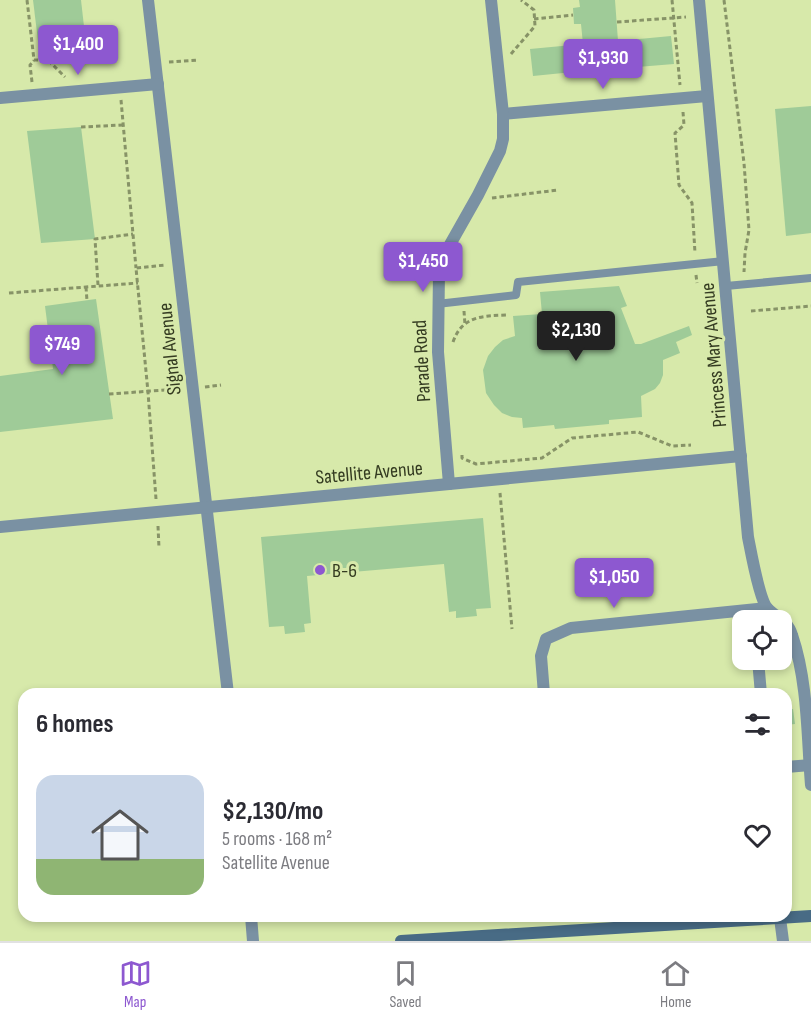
<!DOCTYPE html>
<meta charset="utf-8">
<style>
:root{--surface:#fff;--page:#f7f7f7;--text:#2b2b33;--muted:#7c7c81;--line:#e1e1e2;--accent:#8d58d0}
body{margin:0;font-family:"Sofia Sans Condensed",sans-serif;background:var(--page);color:var(--text);height:100vh;display:flex;flex-direction:column;font-size:22px;white-space:nowrap}
*{box-sizing:border-box;margin:0}
p{font-size:20px;color:var(--muted)}
.icon{flex:none;width:33px;height:33px;fill:none;stroke:currentColor;stroke-width:2;stroke-linecap:round;stroke-linejoin:round}
.map{position:relative;flex:1;overflow:hidden}
.sheet{position:absolute;left:18px;top:688px;width:774px;height:234px;display:flex;flex-direction:column;background:var(--surface);border-radius:18px;box-shadow:0 3px 9px #0003}
.sheet>*{flex:none}
.buttons{position:absolute;left:732px;top:610px;display:grid;gap:12px}
.buttons a{display:grid;place-items:center;width:60px;height:60px;border-radius:12px;background:var(--surface);box-shadow:0 3px 9px #0003;font-size:30px}
.price{position:absolute;translate:-50% -51px;padding:0 14px;border-radius:6px;background:var(--accent);color:#fff;font-size:20px;line-height:39px;filter:drop-shadow(0 2px 3px #0008)}
.price::after{content:'';position:absolute;left:50%;top:36px;width:18px;height:14px;margin-left:-9px;background:inherit;clip-path:polygon(0 0,100% 0,50% 100%)}
.price.current{background:#222;color:#fff}
ul{padding:0;list-style:none}
li{display:flex;align-items:center;gap:18px;height:150px;padding:0 18px}
li+li{border-top:2px solid var(--line)}
li span{display:grid;place-items:center;flex:none;width:168px;height:120px;border-radius:18px;color:#555}
li>.icon{margin-inline-start:auto}
span .icon{width:72px;height:72px;fill:#fffc;stroke-width:1}
li b{font-size:26px}
h2{display:flex;justify-content:space-between;align-items:center;height:72px;padding:0 18px;font-size:26px}
.tabs{display:flex;justify-content:space-around;align-items:center;height:84px;border-top:2px solid var(--line);background:var(--surface);font-size:16px;color:var(--muted)}
.tabs a{display:grid;justify-items:center;gap:3px}
.tabs .current{color:var(--accent)}
.map>svg:first-child{display:block}
</style>
<div class="map">
<svg width="811" height="941" viewBox="0 0 811 941">
<rect width="100%" height="100%" fill="#d7e9aa"/>
<g fill="#9fcb98">
<polygon points="33,0 81,0 86,44 39,49"/>
<polygon points="579,0 615,0 618,41 671,36 674,64 613,69 614,74 594,76 593,70 533,76 530,49 583,44 581,24 574,24 573,8 580,7"/>
<polygon points="811,106 811,233 786,236 775,109"/>
<polygon points="81,127 95,239 41,243 27,131"/>
<polygon points="619,286 627,306 621,308 635,344 641,344 689,326 692,335 676,342 680,353 663,360 663,375 660,383 655,389 641,396 642,417 609,420 609,424 555,429 554,425 523,428 522,418 512,417 502,413 494,405 486,393 483,370 488,356 495,347 503,340 515,336 513,316 542,314 540,292"/>
<polygon points="96,299 113,419 0,432 0,376 53,369 45,306"/>
<polygon points="483,518 491,608 476,609 477,616 456,618 456,611 449,612 444,564 307,576 311,623 304,624 305,632 285,634 284,626 269,627 261,537"/>
<polygon points="793,709 795,724 786,725 786,710"/>
</g>
<g fill="none" stroke-linecap="round" stroke-linejoin="round">
<g stroke="#879367" stroke-width="3" stroke-dasharray="4.5 3" stroke-linecap="butt">
<polyline points="27,0 34,60 48,60 65,77"/>
<polyline points="672,0 680,85"/>
<polyline points="724,0 744,163 749,230 745,253 744,272"/>
<polyline points="534,19 573,15"/>
<polyline points="617,22 686,17"/>
<polyline points="511,54 535,26 534,10 521,0"/>
<polyline points="169,62 198,60"/>
<polyline points="32,82 30,65 34,61"/>
<polyline points="121,100 136,268"/>
<polyline points="683,112 684,125 675,133 679,185 692,203 695,253"/>
<polyline points="81,127 123,125"/>
<polyline points="492,198 558,190"/>
<polyline points="696,275 697,283"/>
<polyline points="98,285 95,239 133,234"/>
<polyline points="86,287 87,301"/>
<polyline points="9,293 138,283"/>
<polyline points="464,311 465,325"/>
<polyline points="751,311 811,306"/>
<path d="M453,342c9,-26 29,-26 53,-27"/>
<polyline points="205,387 221,385"/>
<polyline points="109,394 180,389"/>
<polyline points="462,455 462,458 476,464 542,458 572,438 638,432 672,446 691,445"/>
<polyline points="500,493 512,629"/>
<polyline points="156,499 148,392 136,268 165,265"/>
<polyline points="158,526 159,548"/>
</g>
<g stroke="#7a91a3" stroke-width="8">
<polyline points="726,286 811,278"/>
<polyline points="437,304 516,295 518,282 724,261"/>
</g>
<g stroke="#7a91a3" stroke-width="12">
<polyline points="148,0 228,694"/>
<path d="M699,0l49,537c3,15 11,61 19,71 9,10 20,11 25,27 16,47 15,101 19,150"/>
<polyline points="0,98 158,84"/>
<polyline points="503,114 707,96"/>
<polyline points="449,484 438,352 439,271 443,257 478,195 500,151 503,139 503,114 491,0"/>
<polyline points="0,527 741,456"/>
<polyline points="758,660 761,694"/>
<polyline points="544,694 541,656 546,639 571,628 767,608"/>
<polyline points="786,767 811,765"/>
<polyline points="251,916 253,941"/>
</g>
<polyline stroke="#7a91a3" stroke-width="12" points="780,918 783,941"/>
<polyline stroke="#486b85" stroke-width="12" points="401,941 811,916"/>
</g>
<circle fill="#8d58d0" stroke="#d7e9aa" stroke-width="2" cx="320" cy="570" r="6"/>
<g text-anchor="middle" stroke-width="6" stroke-linejoin="round" paint-order="stroke">
<g font-size="20" fill="#343b21" stroke="#d7e9aa">
<text transform="translate(169 349) rotate(-96)" y="7">Signal Avenue</text>
<text transform="translate(713 355) rotate(-95)" y="7">Princess Mary Avenue</text>
<text transform="translate(421 361) rotate(-93)" y="7">Parade Road</text>
<text transform="translate(369 472) rotate(-5)" y="7">Satellite Avenue</text>
</g>
<g font-size="20" fill="#343b21" stroke="#d7e9aa" text-anchor="start">
<text x="332" y="577">B-6</text>
</g>
</g>
</svg>
<div class="buttons">
<a><svg class="icon" aria-label="locate" viewBox="0 0 24 24"><circle cx="12" cy="12" r="6"/><path d="M12 2v4M12 18v4M2 12h4M18 12h4"/></svg></a>
</div>
<b class="price" style="left:78px;top:76px">$1,400</b>
<b class="price" style="left:603px;top:90px">$1,930</b>
<b class="price" style="left:423px;top:293px">$1,450</b>
<b class="price current" style="left:576px;top:362px">$2,130</b>
<b class="price" style="left:62px;top:376px">$749</b>
<b class="price" style="left:614px;top:609px">$1,050</b>
<section class="sheet">
<h2>6 homes<svg class="icon" aria-label="filters" viewBox="0 0 24 24"><path d="M4 7h16M4 17h16"/><circle cx="9" cy="7" r="2"/><circle cx="15" cy="17" r="2"/></svg></h2>
<ul>
<li><span style="background:linear-gradient(#c9d6e8 70%,#8fb573 0)"><svg class="icon" aria-label="home" viewBox="0 0 24 24"><path d="M3 11l9-7 9 7M6 9v11h12V9"/></svg></span><div><b>$2,130/mo</b><p>5 rooms · 168 m²</p><p>Satellite Avenue</p></div><svg class="icon" aria-label="heart" viewBox="0 0 24 24"><path d="M12 20l-8-8c-3-5 5-10 8-4 3-6 11-1 8 4z"/></svg></li>
</ul>
</section>
</div>
<nav class="tabs">
<a class="current"><svg class="icon" aria-label="map" viewBox="0 0 24 24"><path d="M3 6l6-2 6 2 6-2v14l-6 2-6-2-6 2zM9 4v14M15 6v14"/></svg>Map</a>
<a><svg class="icon" aria-label="saved" viewBox="0 0 24 24"><path d="M7 4h10v16l-5-4-5 4z"/></svg>Saved</a>
<a><svg class="icon" aria-label="home" viewBox="0 0 24 24"><path d="M3 11l9-7 9 7M6 9v11h12V9"/></svg>Home</a>
</nav>
